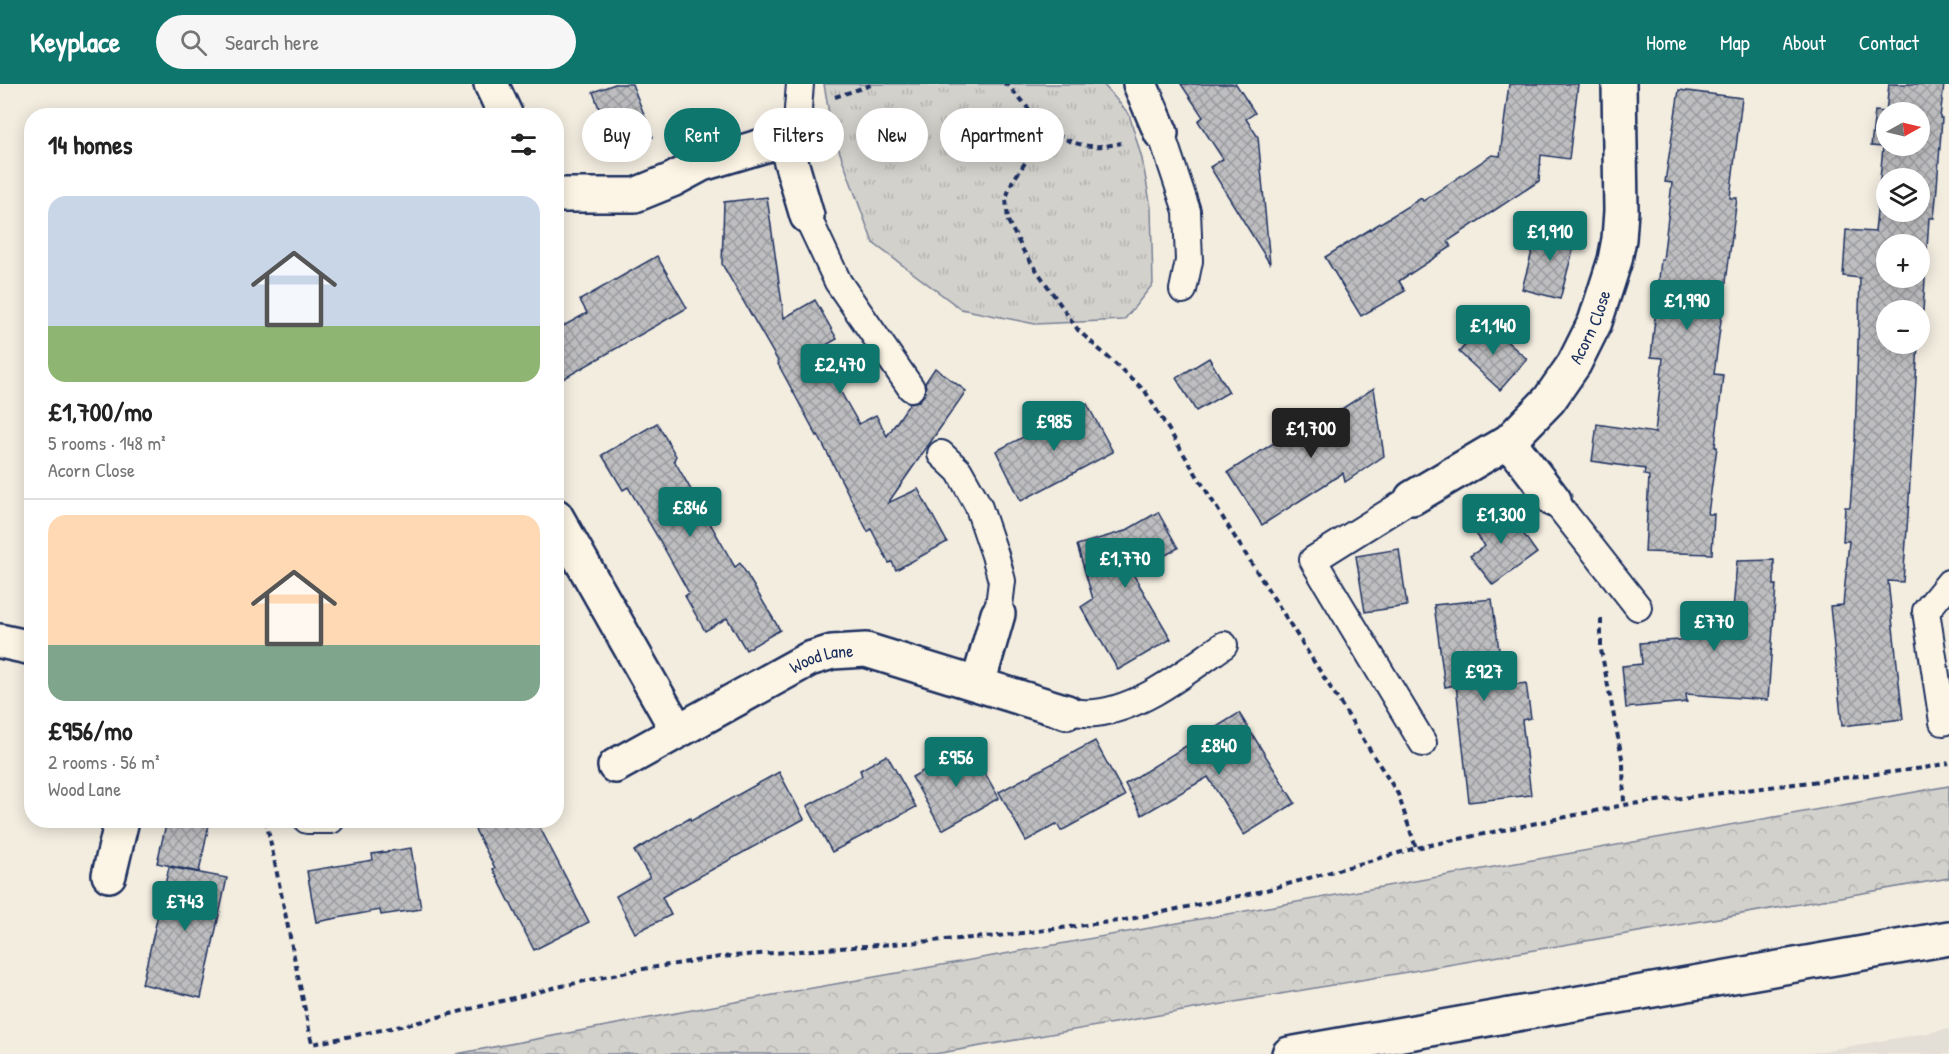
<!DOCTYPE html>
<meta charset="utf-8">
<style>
:root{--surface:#fff;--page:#f6f6f6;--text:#222;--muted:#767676;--line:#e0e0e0;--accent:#0f766e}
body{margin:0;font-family:"Patrick Hand",sans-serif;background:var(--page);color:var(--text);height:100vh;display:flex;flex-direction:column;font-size:22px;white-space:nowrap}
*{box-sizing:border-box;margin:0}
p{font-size:20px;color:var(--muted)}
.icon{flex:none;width:33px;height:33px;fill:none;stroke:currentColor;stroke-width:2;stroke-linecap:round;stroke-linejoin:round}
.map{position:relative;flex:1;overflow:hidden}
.drawer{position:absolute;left:24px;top:24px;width:540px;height:720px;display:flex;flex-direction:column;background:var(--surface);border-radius:24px;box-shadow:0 3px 15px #0003}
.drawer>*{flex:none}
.banner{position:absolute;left:582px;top:24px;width:570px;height:54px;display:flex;gap:12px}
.needle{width:39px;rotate:82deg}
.buttons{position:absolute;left:1876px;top:18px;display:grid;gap:12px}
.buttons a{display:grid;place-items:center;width:54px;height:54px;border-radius:50%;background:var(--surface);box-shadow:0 3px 15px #0003;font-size:30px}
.price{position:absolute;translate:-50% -51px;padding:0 14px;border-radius:6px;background:var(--accent);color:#fff;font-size:20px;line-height:39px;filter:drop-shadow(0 2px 3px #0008)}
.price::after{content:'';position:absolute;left:50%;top:36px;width:18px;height:14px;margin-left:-9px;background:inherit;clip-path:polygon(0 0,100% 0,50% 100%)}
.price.active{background:#222;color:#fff}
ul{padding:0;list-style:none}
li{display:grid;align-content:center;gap:12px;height:318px;padding:0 24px}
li+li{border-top:2px solid var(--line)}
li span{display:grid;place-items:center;height:186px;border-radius:18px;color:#555}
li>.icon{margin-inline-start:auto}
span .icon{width:108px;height:108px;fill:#fffc;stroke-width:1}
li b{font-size:26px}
h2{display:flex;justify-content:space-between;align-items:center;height:72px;padding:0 24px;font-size:26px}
.chip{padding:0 21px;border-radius:27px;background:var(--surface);box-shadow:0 3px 15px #0003;font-size:21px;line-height:54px}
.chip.active{background:var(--accent);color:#fff}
header{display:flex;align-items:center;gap:36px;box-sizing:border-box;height:84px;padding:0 30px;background:var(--accent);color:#fff}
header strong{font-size:28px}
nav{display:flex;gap:33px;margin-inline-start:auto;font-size:21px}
.search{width:420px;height:54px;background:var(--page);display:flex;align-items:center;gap:15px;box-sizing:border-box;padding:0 21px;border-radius:33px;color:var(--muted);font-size:22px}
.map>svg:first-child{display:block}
</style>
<header>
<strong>Keyplace</strong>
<div class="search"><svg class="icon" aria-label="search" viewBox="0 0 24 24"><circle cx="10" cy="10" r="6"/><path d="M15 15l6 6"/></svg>Search here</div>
<nav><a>Home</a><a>Map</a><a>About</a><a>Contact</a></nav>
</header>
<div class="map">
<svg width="1949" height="970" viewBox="0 0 1949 970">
<defs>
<pattern id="grass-tufts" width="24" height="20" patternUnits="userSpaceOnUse" patternTransform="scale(1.5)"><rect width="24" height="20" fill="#d3d1cc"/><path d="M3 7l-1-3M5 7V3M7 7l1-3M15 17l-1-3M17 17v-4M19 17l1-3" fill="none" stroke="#b5b4b2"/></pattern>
<pattern id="forest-crowns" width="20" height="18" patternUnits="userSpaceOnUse" patternTransform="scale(1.5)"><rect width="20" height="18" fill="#d3d1cc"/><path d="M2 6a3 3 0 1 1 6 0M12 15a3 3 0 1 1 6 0" fill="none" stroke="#b5b4b2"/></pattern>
<pattern id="building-cross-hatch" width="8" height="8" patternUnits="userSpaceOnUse" patternTransform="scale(1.5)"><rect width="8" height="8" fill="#bebec0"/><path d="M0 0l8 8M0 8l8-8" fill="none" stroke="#9a9b9f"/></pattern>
</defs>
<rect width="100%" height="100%" fill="#f3ede0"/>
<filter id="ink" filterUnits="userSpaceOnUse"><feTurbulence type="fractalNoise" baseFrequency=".0167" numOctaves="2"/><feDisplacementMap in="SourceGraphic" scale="12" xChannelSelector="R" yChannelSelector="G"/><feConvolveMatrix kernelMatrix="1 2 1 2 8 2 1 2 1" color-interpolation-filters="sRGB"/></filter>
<g filter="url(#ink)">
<polygon fill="#e3dfd6" points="1949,945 1949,970 1805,970"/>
<polygon fill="url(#grass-tufts)" stroke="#778095" stroke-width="1.5" points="824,0 1103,0 1129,30 1142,75 1151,123 1153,200 1124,236 1035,240 961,225 873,159 832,47"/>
<polygon fill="url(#forest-crowns)" stroke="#778095" stroke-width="1.5" points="1949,702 1949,794 935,970 456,970 762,913"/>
<g fill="url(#building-cross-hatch)" stroke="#1b2f5e" stroke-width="1.5" fill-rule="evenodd">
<polygon points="615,0 632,0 653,53 615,67 593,8"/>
<polygon points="1181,0 1236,0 1255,29 1246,35 1258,53 1270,180 1210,83 1223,75 1198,37 1203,33"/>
<polygon points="1509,0 1578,0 1569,75 1541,71 1539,97 1448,157 1451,163 1399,197 1405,207 1361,232 1325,173 1421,114 1423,117 1492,71 1500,72"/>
<path d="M1889,0h55l-4,34h2l-5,69 -3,31h-5l-6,93 -36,-1v34h31l-10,171 -5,67 -15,-1 15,138 -61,7 -12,-120 13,-1 6,-64h-6l2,-34h5l5,-67 5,-162 -17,-2 3,-46 29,2 8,-85 -12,-1 4,-35 11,1zM1887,28h33v34h-33zM1887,94h33v34h-33zM1887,160h33v34h-33z"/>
<polygon points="1679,6 1742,14 1730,114 1737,114 1714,290 1723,291 1715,363 1717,363 1708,430 1714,430 1712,470 1645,468 1649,392 1644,391 1645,385 1592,377 1597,340 1655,349 1663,274 1651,273 1661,176 1663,176 1672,99 1665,98"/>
<polygon points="767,113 784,234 815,216 837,255 817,266 859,340 876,331 887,352 910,319 919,317 924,311 926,303 925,299 935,284 966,307 888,419 918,405 947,458 896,486 892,478 889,479 871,445 868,448 818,351 817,352 778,280 779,279 722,180 724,118"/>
<polygon points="1539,141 1577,151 1560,215 1522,205"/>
<polygon points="657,172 687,224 556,299 556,246 587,229 580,216"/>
<polygon points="1485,238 1527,275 1500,306 1459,268"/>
<polygon points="1209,274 1229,308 1196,327 1176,294"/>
<polygon points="1374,304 1384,372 1345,398 1343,389 1262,441 1228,388 1302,341 1306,348"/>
<polygon points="1087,320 1113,368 1021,417 996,367"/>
<polygon points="657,339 676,372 674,376 735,483 740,479 780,546 746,566 727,534 705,547 685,512 689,509 660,457 628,403 623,406 602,371"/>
<polygon points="1502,420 1537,469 1493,501 1470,472 1485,462 1471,443"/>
<polygon points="1158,428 1178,464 1133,490 1171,555 1118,586 1081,523 1093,515 1077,461 1125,447"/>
<polygon points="1399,465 1407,522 1365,528 1356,472"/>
<polygon points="1774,476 1774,501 1776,501 1768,616 1686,610 1687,618 1626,624 1622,582 1642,580 1640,559 1731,552 1737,477"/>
<polygon points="1492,515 1504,602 1526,599 1531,634 1522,636 1531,711 1469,718 1456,601 1445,603 1434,521"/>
<polygon points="1239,629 1295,719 1244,751 1208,693 1142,731 1125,700"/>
<polygon points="1095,657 1125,712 1061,747 1057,740 1026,757 999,708"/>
<polygon points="969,661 999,714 942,746 912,693"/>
<polygon points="887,671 916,723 832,768 807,722 862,692 860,686"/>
<polygon points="779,688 804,735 662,813 671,831 635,849 616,812 650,793 634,767 690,734 691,737"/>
<polygon points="167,736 210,736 199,788 157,779"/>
<polygon points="470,736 536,736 589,838 534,866 493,785 495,784"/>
<polygon points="411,764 421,825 381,831 380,826 316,838 307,787 373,776 372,770"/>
<polygon points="169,783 227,794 201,914 142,900"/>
</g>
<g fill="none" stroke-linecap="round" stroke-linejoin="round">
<defs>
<g id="lane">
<polyline points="800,0 798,25 802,50"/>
<polyline points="1161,49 1187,127 1189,177 1183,206"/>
<polyline points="807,132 838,198 911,304"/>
<polyline points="941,370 959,387 978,421 995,471 1002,497 998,530"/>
<polyline points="1412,414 1313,476 1423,659"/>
<polyline points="1554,416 1638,523"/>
<path d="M1067,628c9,0 19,2 28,1 47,-5 92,-42 129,-68"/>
<polyline points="1943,638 1926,527 1949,499"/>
<polyline points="307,736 331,736"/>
</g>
<g id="street">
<polyline points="491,0 506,32"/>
<polyline points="1140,0 1161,49"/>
<polyline points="784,54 807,132"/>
<polyline points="556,111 635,111 672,96 702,80 802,50"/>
<polyline points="1509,357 1554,416"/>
<path id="s1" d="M1412,414l97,-57 40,-41 25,-36 21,-42 20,-62 4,-21 2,-28 -2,-127"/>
<polyline points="556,432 677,646"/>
<polyline points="0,557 32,564"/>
<polyline points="978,600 998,530"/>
<path id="s2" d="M615,682l194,-107 23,-7 34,-2 201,62"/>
<polyline points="109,791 122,736"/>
</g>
<polyline id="highway" points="1289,970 1949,854"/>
</defs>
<use href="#lane" stroke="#1b2f5e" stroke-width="30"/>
<use href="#street" stroke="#1b2f5e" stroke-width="38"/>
<use href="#highway" stroke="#1b2f5e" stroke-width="38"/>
<g stroke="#1b2f5e" stroke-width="4" stroke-dasharray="6 4.5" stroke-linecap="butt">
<path d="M1004,0l4,1c32,38 58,72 113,58"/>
<polyline points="835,13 874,0"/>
<polyline points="1045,42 1027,76 1012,98 1006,114 1008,137 1024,168 1078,246 1145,307 1231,447 1398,710 1416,764"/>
<polyline points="1601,535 1601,566 1623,679 1624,721"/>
<polyline points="266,736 312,960 411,940 553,904 637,886 720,873 998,852 1125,836 1263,807 1416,764 1624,721 1924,684 1949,679"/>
</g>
<use href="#lane" stroke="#fcf5e5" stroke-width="26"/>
<use href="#street" stroke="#fcf5e5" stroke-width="33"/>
<use href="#highway" stroke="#fcf5e5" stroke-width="33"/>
</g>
</g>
<g text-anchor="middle" stroke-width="5" stroke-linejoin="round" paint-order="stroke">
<g font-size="18" fill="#1b2f5e" stroke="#fcf5e5">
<text dy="6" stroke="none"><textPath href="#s1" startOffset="254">Acorn Close</textPath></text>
<text dy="6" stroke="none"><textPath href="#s2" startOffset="234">Wood Lane</textPath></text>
</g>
</g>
</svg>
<div class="buttons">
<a><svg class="needle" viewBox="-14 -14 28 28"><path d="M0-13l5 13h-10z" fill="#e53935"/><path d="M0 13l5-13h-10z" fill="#767676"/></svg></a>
<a><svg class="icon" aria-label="layers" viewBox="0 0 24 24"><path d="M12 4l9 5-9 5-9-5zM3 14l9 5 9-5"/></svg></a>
<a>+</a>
<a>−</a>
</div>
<b class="price" style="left:1550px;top:178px">£1,910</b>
<b class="price" style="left:1687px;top:247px">£1,990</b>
<b class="price" style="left:1493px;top:272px">£1,140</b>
<b class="price" style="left:840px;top:311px">£2,470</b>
<b class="price" style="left:1054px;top:368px">£985</b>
<b class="price active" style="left:1311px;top:375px">£1,700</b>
<b class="price" style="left:690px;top:454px">£846</b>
<b class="price" style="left:1501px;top:461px">£1,300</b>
<b class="price" style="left:1125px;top:505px">£1,770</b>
<b class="price" style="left:1714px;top:568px">£770</b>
<b class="price" style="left:1484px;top:618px">£927</b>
<b class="price" style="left:1219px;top:692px">£840</b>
<b class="price" style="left:956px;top:704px">£956</b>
<b class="price" style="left:185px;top:848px">£743</b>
<div class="banner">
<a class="chip">Buy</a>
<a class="chip active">Rent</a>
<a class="chip">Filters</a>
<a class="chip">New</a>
<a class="chip">Apartment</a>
</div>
<section class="drawer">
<h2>14 homes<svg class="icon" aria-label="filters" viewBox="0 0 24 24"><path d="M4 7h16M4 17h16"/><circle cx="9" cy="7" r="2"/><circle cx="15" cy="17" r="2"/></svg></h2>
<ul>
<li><span style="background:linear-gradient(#c9d6e8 70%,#8fb573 0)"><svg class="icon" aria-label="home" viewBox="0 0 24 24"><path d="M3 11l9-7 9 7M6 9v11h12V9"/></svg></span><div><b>£1,700/mo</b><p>5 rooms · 148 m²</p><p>Acorn Close</p></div></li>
<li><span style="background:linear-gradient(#ffd9b3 70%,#7fa58c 0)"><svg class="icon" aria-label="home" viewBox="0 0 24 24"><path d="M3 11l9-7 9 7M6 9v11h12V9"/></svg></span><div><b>£956/mo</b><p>2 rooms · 56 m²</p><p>Wood Lane</p></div></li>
</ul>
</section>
</div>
